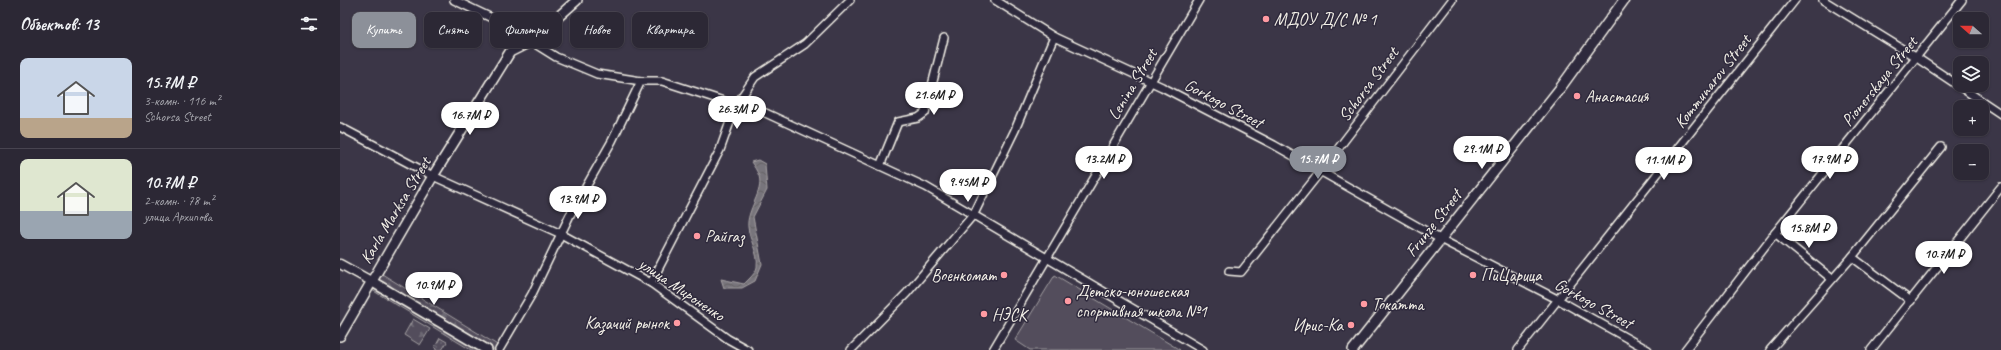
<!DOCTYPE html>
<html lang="ru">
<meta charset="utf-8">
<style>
:root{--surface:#2c2835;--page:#34303d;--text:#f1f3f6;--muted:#a6a6ad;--line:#484450;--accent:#8c9099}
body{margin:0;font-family:Caveat,sans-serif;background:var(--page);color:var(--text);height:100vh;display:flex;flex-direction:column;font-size:15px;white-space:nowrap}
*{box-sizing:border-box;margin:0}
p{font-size:13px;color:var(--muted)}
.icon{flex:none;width:22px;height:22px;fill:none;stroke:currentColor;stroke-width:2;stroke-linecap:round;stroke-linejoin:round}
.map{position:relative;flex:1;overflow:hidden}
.side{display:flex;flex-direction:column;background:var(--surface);width:340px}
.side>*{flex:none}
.banner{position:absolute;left:12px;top:12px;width:380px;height:36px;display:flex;gap:8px}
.needle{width:26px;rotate:291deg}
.buttons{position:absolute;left:1613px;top:12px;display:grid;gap:8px}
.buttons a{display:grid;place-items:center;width:36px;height:36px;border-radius:8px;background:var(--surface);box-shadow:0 1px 3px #0004,0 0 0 1px var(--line);font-size:20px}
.price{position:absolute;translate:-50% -34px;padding:0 9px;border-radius:14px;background:#fff;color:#222;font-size:13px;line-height:26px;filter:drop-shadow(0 1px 2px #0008)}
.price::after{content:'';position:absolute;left:50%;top:24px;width:12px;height:9px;margin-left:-6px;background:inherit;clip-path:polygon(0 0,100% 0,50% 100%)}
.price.selected{background:var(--accent);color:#fff}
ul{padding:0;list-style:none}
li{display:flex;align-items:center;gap:12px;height:100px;padding:0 20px}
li+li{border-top:1px solid var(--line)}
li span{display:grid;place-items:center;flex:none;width:112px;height:80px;border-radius:8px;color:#555}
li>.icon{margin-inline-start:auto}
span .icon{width:48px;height:48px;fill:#fffc;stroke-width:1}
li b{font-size:17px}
h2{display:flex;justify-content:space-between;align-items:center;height:48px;padding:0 20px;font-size:17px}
.pill{padding:0 14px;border-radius:8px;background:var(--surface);box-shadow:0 1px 3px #0004,0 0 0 1px var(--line);font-size:14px;line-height:36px}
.pill.selected{background:var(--accent);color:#fff}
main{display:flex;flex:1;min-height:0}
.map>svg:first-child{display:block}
</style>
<main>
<section class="side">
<h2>Объектов: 13<svg class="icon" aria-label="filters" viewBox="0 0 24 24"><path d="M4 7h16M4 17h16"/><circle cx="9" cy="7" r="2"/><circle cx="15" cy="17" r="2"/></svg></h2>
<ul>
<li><span style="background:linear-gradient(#c9d6e8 75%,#b9a48a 0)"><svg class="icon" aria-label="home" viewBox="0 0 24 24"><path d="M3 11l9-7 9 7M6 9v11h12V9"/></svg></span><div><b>15.7M ₽</b><p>3-комн. · 116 m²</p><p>Schorsa Street</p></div></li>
<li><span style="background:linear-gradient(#dfe7d0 65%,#9aa5b1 0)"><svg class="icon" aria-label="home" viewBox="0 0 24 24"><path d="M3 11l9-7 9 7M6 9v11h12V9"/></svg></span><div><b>10.7M ₽</b><p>2-комн. · 78 m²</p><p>улица Архипова</p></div></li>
</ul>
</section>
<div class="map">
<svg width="1661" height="350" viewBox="0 0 1661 350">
<defs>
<pattern id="grass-dots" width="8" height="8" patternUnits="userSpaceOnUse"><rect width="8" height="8" fill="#534e5c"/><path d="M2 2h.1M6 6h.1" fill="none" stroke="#6c6873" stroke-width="1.8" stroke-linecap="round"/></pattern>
<pattern id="forest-firs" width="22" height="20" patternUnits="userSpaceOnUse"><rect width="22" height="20" fill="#534e5c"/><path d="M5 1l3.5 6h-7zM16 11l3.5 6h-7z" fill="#6c6873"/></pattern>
<pattern id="water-waves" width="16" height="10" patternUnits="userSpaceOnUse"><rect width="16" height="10" fill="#78747b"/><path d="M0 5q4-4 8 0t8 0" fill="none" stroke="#636063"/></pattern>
</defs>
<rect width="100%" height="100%" fill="#3b3647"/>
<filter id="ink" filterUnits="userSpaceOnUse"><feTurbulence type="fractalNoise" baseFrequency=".025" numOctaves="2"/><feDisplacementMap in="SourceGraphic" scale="8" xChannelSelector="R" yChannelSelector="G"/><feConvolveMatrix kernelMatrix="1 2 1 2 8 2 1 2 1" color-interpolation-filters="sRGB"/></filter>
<g filter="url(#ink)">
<polygon fill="url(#grass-dots)" stroke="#a4a0a2" points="100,338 107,342 102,350 96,350 95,347"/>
<g fill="url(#forest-firs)" stroke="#a4a0a2">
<polygon points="42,274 159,346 156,350 152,350 38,279"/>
<polygon points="34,286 140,350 131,350 32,290"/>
<polygon points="73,319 90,329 80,345 64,335"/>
</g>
<polygon fill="#534e5c" stroke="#a4a0a2" points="715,275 840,350 690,350 675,340"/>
<path fill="url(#water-waves)" stroke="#aaa6a7" d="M418,160l7,4 2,26 -14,27 9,47 -7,17 -13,7h-18l-3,-9 23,5c5,-5 12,-11 13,-17 2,-14 -8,-27 -9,-40 -2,-17 16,-35 11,-51 -2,-5 -5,-10 -8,-14z"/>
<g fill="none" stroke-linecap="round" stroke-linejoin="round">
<defs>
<g id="minor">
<polyline points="114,0 160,22 216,57 257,74 301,81 322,81 396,105 419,110 586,187 863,350"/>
<polyline points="655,0 714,37 822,87 934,145 1100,239 1217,299 1308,350"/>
<polyline points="1483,0 1577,58 1661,114"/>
<polyline points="0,127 93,176 221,234 311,283 388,339 408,350"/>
<polyline points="540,166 558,122 578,118 585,113 604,38"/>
<polyline points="1435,233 1492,279"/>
<polyline points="1512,257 1571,301"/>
<polyline points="889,271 901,272 981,171 1112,0"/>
<polyline points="311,283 380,150 396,105 415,77 465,44 510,0"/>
<polyline points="159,350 192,294 230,215 272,141 301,81"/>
<polyline points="511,350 567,293 634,214 675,130 714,37"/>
<polyline points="653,350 859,0"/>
<polyline points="1178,350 1455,0"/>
<polyline points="1345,350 1435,233 1622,0"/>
<polyline points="1430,350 1512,257 1601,147"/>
<polyline points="1531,350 1661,187"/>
</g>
<polyline id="tertiary" points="0,264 31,281"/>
<g id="secondary">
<polyline points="31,281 147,350"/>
<polyline points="0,336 93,176 170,52 190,42 237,0"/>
<polyline points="1013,350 1221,87 1284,0"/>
</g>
</defs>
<use href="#minor" stroke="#f4f1e8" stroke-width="10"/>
<use href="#tertiary" stroke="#f4f1e8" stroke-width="11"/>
<use href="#secondary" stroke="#f4f1e8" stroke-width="12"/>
<use href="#minor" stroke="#2f2a3d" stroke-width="7"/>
<use href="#tertiary" stroke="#2f2a3d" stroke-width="8"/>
<use href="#secondary" stroke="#2f2a3d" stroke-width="9"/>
</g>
</g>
<g fill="#ff9aa2" stroke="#2f2a3d" stroke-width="1.5">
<circle cx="926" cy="19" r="4"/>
<circle cx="1237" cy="96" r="4"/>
<circle cx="357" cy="236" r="4"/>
<circle cx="664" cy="275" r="4"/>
<circle cx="1133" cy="275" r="4"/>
<circle cx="728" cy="301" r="4"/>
<circle cx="1024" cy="304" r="4"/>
<circle cx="644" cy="314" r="4"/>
<circle cx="337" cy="323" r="4"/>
<circle cx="1011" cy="325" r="4"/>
</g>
<g text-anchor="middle" stroke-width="3" stroke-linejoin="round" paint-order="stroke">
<g font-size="17" fill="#f4f1e8" stroke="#2f2a3d" text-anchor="start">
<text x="934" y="25">МДОУ Д/С № 1</text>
<text x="1245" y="102">Анастасия</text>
<text x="365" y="242">Райгаз</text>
<text x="656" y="281" text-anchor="end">Военкомат</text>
<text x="1141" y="281">ПиЦарица</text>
<text x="736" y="297">Детско-юношеская<tspan x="736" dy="20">спортивная школа №1</tspan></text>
<text x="1032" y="310">Токатта</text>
<text x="652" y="320">НЭСК</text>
<text x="329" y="329" text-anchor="end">Казачий рынок</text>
<text x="1003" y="331" text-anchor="end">Ирис-Ка</text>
</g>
<g font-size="17" fill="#f4f1e8" stroke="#2f2a3d">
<text transform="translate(1372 81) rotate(-52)" y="6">Kommunarov Street</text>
<text transform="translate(1539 81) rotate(-51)" y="6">Pionerskaya Street</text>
<text transform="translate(792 84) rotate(-59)" y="6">Lenina Street</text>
<text transform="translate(1028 84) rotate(-53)" y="6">Schorsa Street</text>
<text transform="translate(884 103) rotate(28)" y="6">Gorkogo Street</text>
<text transform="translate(55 210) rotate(-59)" y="6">Karla Marksa Street</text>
<text transform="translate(1093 223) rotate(-52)" y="6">Frunze Street</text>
<text transform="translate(342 289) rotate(34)" y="6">улица Мироненко</text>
<text transform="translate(1254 303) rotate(29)" y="6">Gorkogo Street</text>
</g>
</g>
</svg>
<div class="buttons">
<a><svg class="needle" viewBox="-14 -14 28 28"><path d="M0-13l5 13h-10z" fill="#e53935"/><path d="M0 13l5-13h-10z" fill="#a6a6ad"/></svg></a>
<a><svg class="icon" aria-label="layers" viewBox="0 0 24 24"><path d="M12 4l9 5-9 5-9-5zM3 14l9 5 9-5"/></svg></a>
<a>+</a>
<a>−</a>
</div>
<b class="price" style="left:594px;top:116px">21.6M ₽</b>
<b class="price" style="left:397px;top:130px">26.3M ₽</b>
<b class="price" style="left:130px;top:136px">16.7M ₽</b>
<b class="price" style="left:1142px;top:170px">29.1M ₽</b>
<b class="price" style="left:764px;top:180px">13.2M ₽</b>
<b class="price selected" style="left:978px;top:180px">15.7M ₽</b>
<b class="price" style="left:1490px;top:180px">17.9M ₽</b>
<b class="price" style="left:1324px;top:181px">11.1M ₽</b>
<b class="price" style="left:628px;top:203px">9.45M ₽</b>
<b class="price" style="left:238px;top:220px">13.9M ₽</b>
<b class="price" style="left:1469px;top:249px">15.8M ₽</b>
<b class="price" style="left:1604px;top:275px">10.7M ₽</b>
<b class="price" style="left:94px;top:306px">10.9M ₽</b>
<div class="banner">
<a class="pill selected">Купить</a>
<a class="pill">Снять</a>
<a class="pill">Фильтры</a>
<a class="pill">Новое</a>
<a class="pill">Квартира</a>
</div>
</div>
</main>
